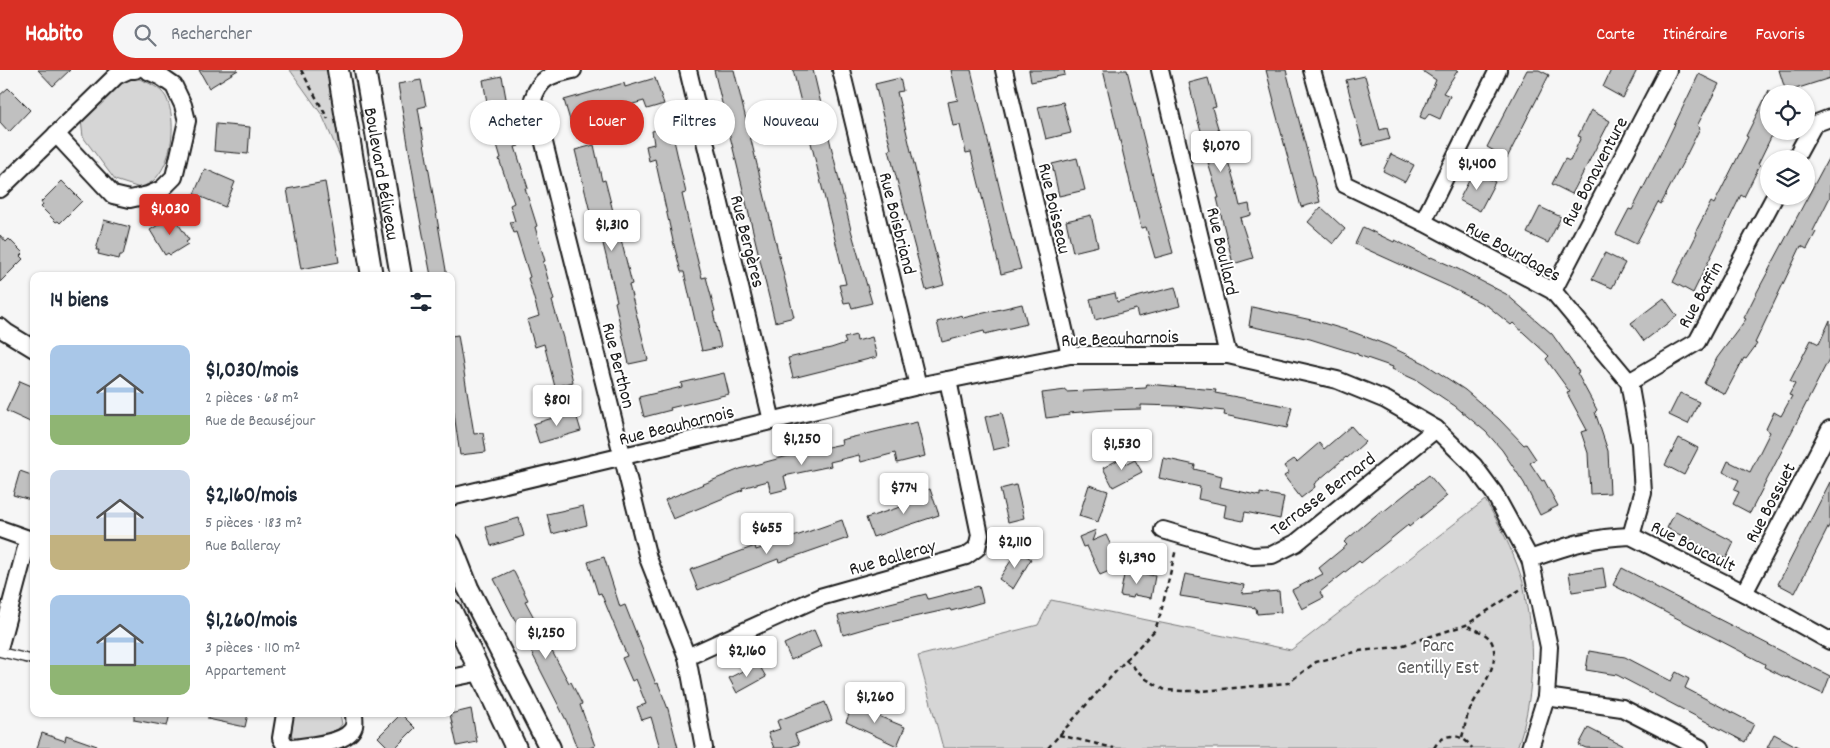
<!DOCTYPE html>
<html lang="fr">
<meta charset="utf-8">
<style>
:root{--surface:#fff;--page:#f6f6f7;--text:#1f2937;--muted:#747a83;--accent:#d93025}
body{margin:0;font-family:Dekko,sans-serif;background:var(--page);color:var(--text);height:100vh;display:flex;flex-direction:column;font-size:19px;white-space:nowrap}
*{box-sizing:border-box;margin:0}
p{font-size:16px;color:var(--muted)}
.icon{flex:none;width:28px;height:28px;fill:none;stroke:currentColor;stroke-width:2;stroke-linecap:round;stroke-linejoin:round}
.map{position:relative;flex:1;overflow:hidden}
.drawer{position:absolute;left:30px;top:202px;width:425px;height:445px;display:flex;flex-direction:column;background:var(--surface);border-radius:10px;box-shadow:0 1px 4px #0004}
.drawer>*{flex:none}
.banner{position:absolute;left:470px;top:30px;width:475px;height:45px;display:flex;gap:10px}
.tools{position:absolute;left:1760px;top:15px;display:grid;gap:10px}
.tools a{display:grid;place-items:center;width:55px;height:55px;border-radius:50%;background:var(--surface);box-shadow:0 1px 4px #0004;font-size:25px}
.price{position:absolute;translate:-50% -42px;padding:0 11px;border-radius:5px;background:#fff;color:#222;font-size:16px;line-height:32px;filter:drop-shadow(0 1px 2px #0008)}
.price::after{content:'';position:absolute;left:50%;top:30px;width:15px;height:11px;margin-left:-8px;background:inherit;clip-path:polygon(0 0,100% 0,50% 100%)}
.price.on{background:var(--accent);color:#fff}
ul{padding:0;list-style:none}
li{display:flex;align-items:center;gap:15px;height:125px;padding:0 20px}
li span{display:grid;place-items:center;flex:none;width:140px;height:100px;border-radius:10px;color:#555}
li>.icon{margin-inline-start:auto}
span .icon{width:60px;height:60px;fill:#fffc;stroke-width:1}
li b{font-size:21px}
h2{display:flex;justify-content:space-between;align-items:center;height:60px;padding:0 20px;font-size:21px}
.tag{padding:0 18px;border-radius:22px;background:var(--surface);box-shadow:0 1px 4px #0004;font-size:18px;line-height:45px}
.tag.on{background:var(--accent);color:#fff}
header{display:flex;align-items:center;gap:30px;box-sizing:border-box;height:70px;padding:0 25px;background:var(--accent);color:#fff}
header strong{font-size:24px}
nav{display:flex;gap:28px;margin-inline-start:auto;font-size:18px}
.search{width:350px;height:45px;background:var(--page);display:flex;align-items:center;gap:12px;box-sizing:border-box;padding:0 18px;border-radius:28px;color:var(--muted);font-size:19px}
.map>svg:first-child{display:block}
</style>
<header>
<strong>Habito</strong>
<div class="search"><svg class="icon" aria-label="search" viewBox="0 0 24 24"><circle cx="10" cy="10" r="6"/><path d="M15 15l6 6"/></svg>Rechercher</div>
<nav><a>Carte</a><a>Itinéraire</a><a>Favoris</a></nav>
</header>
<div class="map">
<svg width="1830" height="678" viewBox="0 0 1830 678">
<rect width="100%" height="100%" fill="#f6f6f6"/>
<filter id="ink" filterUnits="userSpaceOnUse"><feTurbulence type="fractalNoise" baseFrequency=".02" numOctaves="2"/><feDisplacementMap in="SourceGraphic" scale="10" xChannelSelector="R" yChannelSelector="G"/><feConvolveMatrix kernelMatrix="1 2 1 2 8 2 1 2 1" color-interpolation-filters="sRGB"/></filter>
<g filter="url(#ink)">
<g fill="#d6d6d6" stroke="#797979">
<polygon points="290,0 327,0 346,100 322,45"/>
<path d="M137,8c10,4 23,9 29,19 11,23 7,62 -10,81 -4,5 -10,7 -16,10l-25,-8 -32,-43 -2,-17 37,-38z"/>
<path d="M1485,430c15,25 27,49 36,76 3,8 4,17 5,26 9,48 8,99 -9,146h-574l-25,-92 120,-31 13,-25 240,50z"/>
<path d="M297,644h43l2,10 -7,9 -35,7c-14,-4 -12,-13 -8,-24z"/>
</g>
<g fill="#c0c0c0" stroke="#1c1c1c">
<polygon points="38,0 70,0 53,16"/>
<polygon points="199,0 238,0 209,18"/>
<polygon points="714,0 734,0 794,247 775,252"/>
<polygon points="793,0 813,0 851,160 872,233 852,238 850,232 844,233 839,215 846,214"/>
<polygon points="951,0 971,0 1012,170 1013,170 1021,199 1001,204 971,82 966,83 960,55 953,56 948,32 958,30"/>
<polygon points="1029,0 1064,0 1065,5 1031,12"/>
<polygon points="1103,0 1127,0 1157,123 1173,183 1155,188 1146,157 1141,158"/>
<polygon points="1266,0 1286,0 1320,132 1301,137 1273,32 1274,31"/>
<polygon points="1421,0 1458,0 1443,23 1450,26 1440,49 1429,44 1425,49 1420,47 1436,10"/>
<polygon points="1527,0 1539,0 1549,5 1507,88 1487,77"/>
<polygon points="1611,0 1637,0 1623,28 1603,17"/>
<polygon points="1779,0 1830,0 1830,8 1786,22"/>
<polygon points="1699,4 1719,14 1697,56 1700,58 1685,88 1661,134 1658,132 1636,174 1616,164 1629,139 1632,140 1656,93"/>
<polygon points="502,6 507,34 488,38 483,10"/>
<polygon points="1365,6 1380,60 1387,58 1390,69 1363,76 1346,10"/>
<polygon points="655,8 664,34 647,39 644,31 611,40 614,50 603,53 602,49 572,57 564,30 624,13 625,17"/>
<polygon points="900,8 903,21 897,22 933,174 944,215 926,220 889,80 891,79 875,14"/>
<polygon points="1208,8 1216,37 1212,38 1234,111 1240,136 1249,134 1251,145 1240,148 1253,188 1233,194 1217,128 1219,128 1208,93 1211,92 1198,51 1189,13"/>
<polygon points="421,10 426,36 418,38 447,206 431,206 416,128 417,128 398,14"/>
<polygon points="8,18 30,40 9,62 0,52 0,25"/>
<polygon points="1769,20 1769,61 1774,61 1758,94 1760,95 1744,127 1741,125 1693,223 1673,212 1697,164 1695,163 1711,132 1714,134 1748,67 1746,66"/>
<polygon points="1063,32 1071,63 1046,69 1038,37"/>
<polygon points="1591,40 1610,51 1572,124 1552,114 1565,89 1570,91 1581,67 1578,66"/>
<polygon points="511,52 519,76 515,77 528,118 525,118 537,156 535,157 545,191 543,192 554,230 552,231 563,268 573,312 555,317 544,274 535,277 527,250 539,246 528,208 530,207 516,162 514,163 510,152 515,151 510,135 514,133 499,89 501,88 492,58"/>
<polygon points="216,54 250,57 248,84 214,81"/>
<polygon points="671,57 686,123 682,124 692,168 702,208 706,207 715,241 713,242 721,277 702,281 684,202 681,202 673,171 655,89 649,91 646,76 654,74 652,61"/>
<polygon points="594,75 602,111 605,110 616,153 617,153 632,214 629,215 648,290 629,294 615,232 617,231 596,145 591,146 575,80"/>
<polygon points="1391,84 1414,95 1405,112 1383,101"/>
<polygon points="1830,85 1830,127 1813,161 1816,162 1807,179 1801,176 1755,273 1757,274 1746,289 1744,288 1725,324 1704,313 1717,288 1746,249 1744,248 1756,224"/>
<polygon points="1077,88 1085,120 1059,126 1052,94"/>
<polygon points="205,99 235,112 225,137 194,124"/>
<polygon points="1474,101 1495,112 1480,141 1459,130"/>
<polygon points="62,111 82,131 60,153 58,151 56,152 41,137 43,135 41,132"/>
<polygon points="325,112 339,192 301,199 287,119"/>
<polygon points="1321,137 1345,159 1333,174 1308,152"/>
<polygon points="1540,137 1561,147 1548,173 1527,163"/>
<polygon points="1091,145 1098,176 1073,182 1066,151"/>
<polygon points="173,146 189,170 186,172 188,174 170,185 168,183 165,185 150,160"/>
<polygon points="104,150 130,157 123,185 120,185 119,189 98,184 99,180 96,180"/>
<polygon points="1363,157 1394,172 1395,170 1430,188 1431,187 1458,199 1506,224 1552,264 1579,302 1577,303 1597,340 1595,342 1608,381 1610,423 1590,424 1588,383 1581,362 1587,360 1567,323 1570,322 1546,289 1549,286 1513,253 1511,255 1489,237 1450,217 1355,174"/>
<polygon points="0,165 6,172 9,169 23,183 20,186 23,189 0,212"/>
<polygon points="1605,183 1625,193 1612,218 1592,209"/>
<polygon points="1175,217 1180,236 1138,247 1136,239 1095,250 1090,229 1115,223 1117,232"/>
<polygon points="1664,228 1677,246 1644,271 1631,253"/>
<polygon points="1022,234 1027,254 985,264 984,261 942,272 937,252 962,245 963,248"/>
<polygon points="1252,237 1316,251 1353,262 1387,275 1424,293 1465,320 1499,349 1524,375 1526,374 1536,389 1530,393 1542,411 1544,410 1558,436 1540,445 1524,413 1502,380 1486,362 1455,336 1418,311 1392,299 1393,297 1358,285 1358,284 1310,269 1249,256"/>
<polygon points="1830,250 1830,287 1750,443 1733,434 1739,422 1734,420 1739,410 1723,402 1728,391 1750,402 1770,362 1766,359 1774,342 1781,346 1792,326 1789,325 1795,314 1790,311 1811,270 1819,274"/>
<polygon points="458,265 474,364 483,363 486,382 460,385 451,323 451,266"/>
<polygon points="856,265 857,271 872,267 877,287 793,308 788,288 831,278 846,273 844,268"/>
<polygon points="724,303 729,324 670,338 671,340 644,347 639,327 682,317 681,313"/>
<polygon points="20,311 34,317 34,344 30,352 6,341"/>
<polygon points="1147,314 1216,320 1215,323 1292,337 1287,358 1224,345 1225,341 1177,336 1141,335 1141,339 1106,340 1069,343 1070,345 1046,348 1042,323 1066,320 1066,322 1146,318"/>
<polygon points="1680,323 1699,332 1688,354 1669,345"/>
<polygon points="575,341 581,361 539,373 533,354"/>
<polygon points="1002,343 1010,376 993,380 985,347"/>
<polygon points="917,352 925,386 897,393 895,383 861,392 859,385 830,392 831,396 784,406 787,419 771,423 768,411 742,418 743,420 673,449 665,430 740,399 799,383 842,374 841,370"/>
<polygon points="1351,356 1365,372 1347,388 1346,387 1314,414 1315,417 1301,428 1284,406 1289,403 1284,396 1294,389 1297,392 1319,373 1324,379"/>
<polygon points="1679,368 1698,378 1684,405 1665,395"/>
<polygon points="1123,387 1127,394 1135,390 1142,402 1113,417 1103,398"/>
<polygon points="1163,388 1195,395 1194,399 1222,406 1220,417 1260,426 1260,423 1284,427 1280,449 1245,442 1243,451 1224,447 1226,435 1198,429 1200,417 1159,408"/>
<polygon points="20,401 34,406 34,431 13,425"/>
<polygon points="1429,405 1447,426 1409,457 1408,455 1361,493 1359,491 1320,522 1323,528 1302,539 1292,520 1323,504 1319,498 1347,475 1344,472 1382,440 1383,442"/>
<polygon points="1830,412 1830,454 1795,523 1778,514"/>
<polygon points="1016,415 1024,448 1008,452 1000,419"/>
<polygon points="1089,415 1108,421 1098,452 1079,446"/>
<polygon points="930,419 939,445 873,467 866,448 919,431 916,423"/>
<polygon points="583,436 587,455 552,464 547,444"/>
<polygon points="1676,441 1734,472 1726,489 1667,458"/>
<polygon points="519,448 524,466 491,476 486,457"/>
<polygon points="842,450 848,468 779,492 778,489 698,520 690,500 755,476 756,480"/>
<polygon points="1096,460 1092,471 1106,465 1121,496 1100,505 1087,476 1083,477 1079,467"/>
<polygon points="1018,480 1031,489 1013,519 999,509"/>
<polygon points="604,487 620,537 625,535 656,614 658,613 668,639 678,678 660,678 651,647 642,650 637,637 646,634 636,609 632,611 622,588 627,586 601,523 598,524 588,492"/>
<polygon points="1603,498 1606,517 1572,522 1569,503"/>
<polygon points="1622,498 1655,515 1654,516 1830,606 1823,624 1787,607 1786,608 1764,597 1765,594 1613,515"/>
<polygon points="513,500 528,530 525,531 569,613 571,612 582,634 580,635 595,676 589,678 577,678 567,652 494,509"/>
<polygon points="1125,500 1155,506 1151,528 1134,525 1133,528 1120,526"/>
<polygon points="1185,504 1244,515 1242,524 1279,521 1281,542 1257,544 1256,538 1180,526"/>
<polygon points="979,516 983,532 951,541 950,539 877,555 843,565 838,546 926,524 928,529"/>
<polygon points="814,560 821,576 791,590 784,574"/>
<polygon points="1589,581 1625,587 1671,611 1676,602 1689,609 1685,618 1754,654 1745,672 1617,605 1586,600"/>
<polygon points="758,593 766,607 737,623 729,608"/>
<polygon points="825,632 832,650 795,664 799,674 788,678 774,678 768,663 780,659 777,651"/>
<polygon points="854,632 877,642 876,645 905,657 897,676 846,652"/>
<polygon points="471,639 477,672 457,676 450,644"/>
<polygon points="134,644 170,644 167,656 134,650"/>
<polygon points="208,644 248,644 245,657 208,649"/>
<polygon points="401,644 415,658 395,678 389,678 378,667"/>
<polygon points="1588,658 1627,678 1586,678 1579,675"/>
<polygon points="42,663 65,671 66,665 97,676 97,678 37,678"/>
<polygon points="1774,664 1800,678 1767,678"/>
</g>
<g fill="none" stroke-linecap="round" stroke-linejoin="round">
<defs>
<polyline id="service" points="0,582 34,590"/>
<g id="minor">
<path d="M573,0c-22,5 -32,6 -40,29l115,459 39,99 17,91"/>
<polyline points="688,0 772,351"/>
<polyline points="841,0 918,316"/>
<polyline points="1004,0 1070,285"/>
<polyline points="1160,0 1228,285"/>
<polyline points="1312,0 1344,114 1423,152 1553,221 1629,312 1640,374 1643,423 1631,466"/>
<polyline points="56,64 113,125 130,129 148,125 162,119 174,107 187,51 183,35 174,16 161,7 146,0"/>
<polyline points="1795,89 1814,54 1830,48"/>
<polyline points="0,119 116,6 129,0 135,0"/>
<polyline points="1423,152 1498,0"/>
<polyline points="1553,221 1668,0"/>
<polyline points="0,257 6,262 34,279"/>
<polyline points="1629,312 1697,272 1775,126"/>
<polyline points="451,427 918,316 1070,285 1228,285 1337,310 1386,330 1436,359 1474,396 1494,423 1530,489 1549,577 1546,627 1530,678"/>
<polyline points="0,459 34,471"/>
<polyline points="1163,460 1252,486 1272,485 1296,473 1436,359"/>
<path d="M1530,489c37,-13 62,-22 101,-23l113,57 86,48"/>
<polyline points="1744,523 1830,359"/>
<polyline points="0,575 28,470"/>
<polyline points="687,587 820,527 966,486 977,478 980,465 948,310"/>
<polyline points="451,608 481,602"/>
<polyline points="1546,627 1622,638 1700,678"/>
<polyline points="285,644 281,668 285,675 291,678"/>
<path d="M294,678c17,-3 54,-4 60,-22 1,-4 0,-9 0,-12"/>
</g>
<g id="tertiary">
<polyline points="338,0 372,206"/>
<path id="s1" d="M365,0l36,206"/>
<polyline points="451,475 468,518 550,678"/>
<polyline points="451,540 516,678"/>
</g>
</defs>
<use href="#service" stroke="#1c1c1c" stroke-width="11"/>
<use href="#minor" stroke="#1c1c1c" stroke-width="20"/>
<use href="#tertiary" stroke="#1c1c1c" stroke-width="24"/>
<g stroke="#1c1c1c" stroke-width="2.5" stroke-dasharray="5 4" stroke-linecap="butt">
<polyline points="301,0 328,49"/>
<polyline points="1126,590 1155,560 1161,542 1176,479"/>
<polyline points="1059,665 1114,678"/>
<path d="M1462,667c3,-9 4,-21 9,-30 9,-17 33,-47 19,-68 -6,-7 -16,-10 -24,-14"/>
<polyline points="1048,678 1126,590 1146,609 1165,620 1183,621 1202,621 1288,613 1316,592 1359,581 1397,577 1466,555 1521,519"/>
<path d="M1434,678c9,-17 29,-15 38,0"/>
</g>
<use href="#service" stroke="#fff" stroke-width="8"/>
<use href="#minor" stroke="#fff" stroke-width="16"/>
<use href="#tertiary" stroke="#fff" stroke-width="20"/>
</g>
</g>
<g text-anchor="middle" stroke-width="4" stroke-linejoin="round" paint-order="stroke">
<g font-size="19" fill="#1c1c1c" stroke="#fff">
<text transform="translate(1593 101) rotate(-62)" y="7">Rue Bonaventure</text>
<text dy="7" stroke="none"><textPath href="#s1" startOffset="105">Boulevard Béliveau</textPath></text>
<text transform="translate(1056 138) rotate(77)" y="7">Rue Boisseau</text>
<text transform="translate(899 153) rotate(76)" y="7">Rue Boisbriand</text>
<text transform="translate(749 171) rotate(76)" y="7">Rue Bergères</text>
<text transform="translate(1514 180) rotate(29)" y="7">Rue Bourdages</text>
<text transform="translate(1224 181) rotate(77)" y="7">Rue Boullard</text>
<text transform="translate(1699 224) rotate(-61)" y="7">Rue Baffin</text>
<text transform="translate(1120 267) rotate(-2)" y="7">Rue Beauharnois</text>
<text transform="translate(620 295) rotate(76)" y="7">Rue Berthon</text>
<text transform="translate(676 354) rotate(-14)" y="7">Rue Beauharnois</text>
<text transform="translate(1322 423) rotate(-37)" y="7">Terrasse Bernard</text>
<text transform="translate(1769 432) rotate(-62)" y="7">Rue Bossuet</text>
<text transform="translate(1694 475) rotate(27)" y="7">Rue Boucault</text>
<text transform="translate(892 486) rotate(-16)" y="7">Rue Balleray</text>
</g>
<g font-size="19" fill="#5d5d5d" stroke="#fff">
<text x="1438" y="581">Parc<tspan x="1438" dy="22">Gentilly Est</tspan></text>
</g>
</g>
</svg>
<div class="tools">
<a><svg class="icon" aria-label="locate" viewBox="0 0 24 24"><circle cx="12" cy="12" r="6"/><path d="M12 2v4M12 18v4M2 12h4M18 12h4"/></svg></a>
<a><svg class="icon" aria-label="layers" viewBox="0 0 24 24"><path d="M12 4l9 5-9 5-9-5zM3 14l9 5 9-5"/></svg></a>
</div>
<b class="price" style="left:1221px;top:103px">$1,070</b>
<b class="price" style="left:1477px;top:121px">$1,400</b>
<b class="price on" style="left:170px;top:166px">$1,030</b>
<b class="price" style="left:612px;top:182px">$1,310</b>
<b class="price" style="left:557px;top:357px">$801</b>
<b class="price" style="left:802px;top:396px">$1,250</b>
<b class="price" style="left:1122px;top:401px">$1,530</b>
<b class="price" style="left:904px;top:445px">$774</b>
<b class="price" style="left:767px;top:485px">$655</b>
<b class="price" style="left:1015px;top:499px">$2,110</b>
<b class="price" style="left:1137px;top:515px">$1,390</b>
<b class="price" style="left:546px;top:590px">$1,250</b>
<b class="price" style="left:747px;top:608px">$2,160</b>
<b class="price" style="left:875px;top:654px">$1,260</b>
<div class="banner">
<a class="tag">Acheter</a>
<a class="tag on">Louer</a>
<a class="tag">Filtres</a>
<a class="tag">Nouveau</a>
</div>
<section class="drawer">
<h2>14 biens<svg class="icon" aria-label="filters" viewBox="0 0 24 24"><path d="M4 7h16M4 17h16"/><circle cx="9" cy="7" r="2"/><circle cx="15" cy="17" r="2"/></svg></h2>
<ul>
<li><span style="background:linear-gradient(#a9c7e8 70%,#8fb573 0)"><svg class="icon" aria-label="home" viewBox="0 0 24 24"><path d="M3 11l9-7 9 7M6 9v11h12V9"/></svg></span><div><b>$1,030/mois</b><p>2 pièces · 68 m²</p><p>Rue de Beauséjour</p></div></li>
<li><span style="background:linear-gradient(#c9d6e8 65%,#c2b280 0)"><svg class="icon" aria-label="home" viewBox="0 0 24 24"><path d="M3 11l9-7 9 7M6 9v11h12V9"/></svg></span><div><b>$2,160/mois</b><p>5 pièces · 183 m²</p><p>Rue Balleray</p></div></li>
<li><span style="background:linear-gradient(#a9c7e8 70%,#8fb573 0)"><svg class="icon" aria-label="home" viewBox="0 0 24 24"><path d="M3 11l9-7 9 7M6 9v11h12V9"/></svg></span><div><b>$1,260/mois</b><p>3 pièces · 110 m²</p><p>Appartement</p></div></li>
</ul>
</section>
</div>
